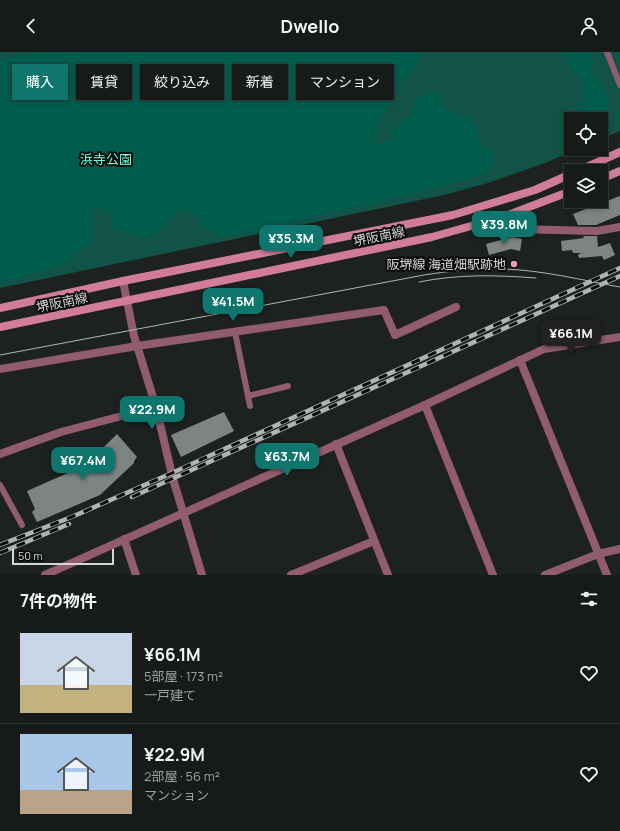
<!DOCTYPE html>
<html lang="ja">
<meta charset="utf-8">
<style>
:root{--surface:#161a19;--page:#232726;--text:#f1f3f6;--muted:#9ea1a2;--line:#353838;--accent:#0f766e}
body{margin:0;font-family:Manrope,"Noto Sans JP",sans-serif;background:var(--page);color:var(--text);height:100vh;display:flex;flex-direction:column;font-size:15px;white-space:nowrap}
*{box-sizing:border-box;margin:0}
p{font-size:13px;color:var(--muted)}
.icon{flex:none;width:22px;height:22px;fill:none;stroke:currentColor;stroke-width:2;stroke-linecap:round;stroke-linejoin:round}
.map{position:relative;height:523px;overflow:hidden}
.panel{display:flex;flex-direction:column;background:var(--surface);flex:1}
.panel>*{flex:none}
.banner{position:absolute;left:12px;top:12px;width:400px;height:36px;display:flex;gap:8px}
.fabs{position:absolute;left:564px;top:60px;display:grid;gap:8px}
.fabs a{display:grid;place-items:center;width:44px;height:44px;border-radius:0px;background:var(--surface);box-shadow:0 2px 6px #0003,0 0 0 1px var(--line);font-size:20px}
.scale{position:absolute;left:12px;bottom:10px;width:102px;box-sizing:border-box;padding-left:4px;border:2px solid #d4d7d6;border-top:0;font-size:11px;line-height:14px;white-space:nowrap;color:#d4d7d6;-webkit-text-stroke:3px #090b0a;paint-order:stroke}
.price{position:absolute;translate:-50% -34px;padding:0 9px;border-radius:8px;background:var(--accent);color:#fff;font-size:13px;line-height:26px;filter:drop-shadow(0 1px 2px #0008)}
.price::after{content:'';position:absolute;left:50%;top:24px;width:12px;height:9px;margin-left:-6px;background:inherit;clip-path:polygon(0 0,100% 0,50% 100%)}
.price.on{background:#222;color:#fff}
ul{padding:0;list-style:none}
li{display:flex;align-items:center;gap:12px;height:100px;padding:0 20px}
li+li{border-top:1px solid var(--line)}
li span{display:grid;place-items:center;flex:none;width:112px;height:80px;border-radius:0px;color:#555}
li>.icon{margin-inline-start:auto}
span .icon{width:48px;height:48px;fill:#fffc;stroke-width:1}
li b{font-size:17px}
h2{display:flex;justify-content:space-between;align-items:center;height:48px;padding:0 20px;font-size:17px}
.tag{padding:0 14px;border-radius:0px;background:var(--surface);box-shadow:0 2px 6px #0003,0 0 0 1px var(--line);font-size:14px;line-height:36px}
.tag.on{background:var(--accent);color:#fff}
header{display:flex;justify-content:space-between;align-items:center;height:52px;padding:0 20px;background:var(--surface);font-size:18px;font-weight:700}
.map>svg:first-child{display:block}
</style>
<header><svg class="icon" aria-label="back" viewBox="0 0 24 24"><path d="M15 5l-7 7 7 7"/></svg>Dwello<svg class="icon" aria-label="person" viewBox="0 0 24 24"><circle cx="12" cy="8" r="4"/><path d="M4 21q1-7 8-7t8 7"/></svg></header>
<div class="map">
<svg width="620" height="523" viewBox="0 0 620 523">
<rect width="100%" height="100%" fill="#1d2221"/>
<polygon fill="#115447" points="0,0 620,0 620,79 601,87 601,67 571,67 571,97 578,97 545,111 488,131 444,143 0,236"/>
<g fill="#005c4d">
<path d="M42,0h379l-1,8 -4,7 -16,15 -8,20 -16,24 -1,17 4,4 8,-7 6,-10 18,-16 9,-19 15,-4 9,18 12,6 10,1 10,9 2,13 7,11 9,5 1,9 -12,12 -62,17 -201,46 -20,-14 -4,-8 -8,-6 -10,1c-26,30 -24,29 -62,18l-8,-17 -9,-6 -8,6 2,31 -15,9 -15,13 -63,18v-223z"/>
<path d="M561,0h30v22c21,22 18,24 19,54l-9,4v-13h-30v25l-4,2 -6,-9 3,-13 13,-14 6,-11v-19l-13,-13z"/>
</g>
<g fill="#7e8482">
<polygon points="620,144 620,163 596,173 578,173 573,162"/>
<polygon points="583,184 597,184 598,195 610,191 615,203 604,208 602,204 579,206 578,203 581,201 573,201 572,198 562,199 561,189 584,186"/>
<polygon points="512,185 522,187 520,199 511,197 489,203 486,192"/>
<polygon points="224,360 234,379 181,405 171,383"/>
<polygon points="117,382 137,405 134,409 134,411 100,443 37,470 32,460 35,457 27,439 86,413"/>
</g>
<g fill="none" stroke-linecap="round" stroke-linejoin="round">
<g stroke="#915c6c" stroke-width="6">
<polyline points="607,0 620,33"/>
<polyline points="235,280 250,354"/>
<polyline points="248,344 288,334"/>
<polyline points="0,433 22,473"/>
</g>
<g stroke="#915c6c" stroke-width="8">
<polyline points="503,165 512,177 597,179 620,175"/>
<polyline points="123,229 134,284 156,355 173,427 202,523"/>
<polyline points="520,308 607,523"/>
<polyline points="0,317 137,294 384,258 395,283 456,255"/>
<polyline points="425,353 493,523"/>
<polyline points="336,392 388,523"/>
<polyline points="0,402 61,380 156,355"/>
<polyline points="124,487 136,523"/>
<polyline points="45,523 425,353 544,297 620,285"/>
<polyline points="291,523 374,489"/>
<polyline points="545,523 598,502 620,497"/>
</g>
<g stroke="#d27d97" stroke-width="8">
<polyline points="578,119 620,100"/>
<polyline points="601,127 620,119"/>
<polyline points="0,256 123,229 453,163 535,138 571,122"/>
<polyline points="0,275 432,185 503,165 571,139"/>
</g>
<g stroke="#b0b3b2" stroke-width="1">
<path d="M419,230c39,-8 78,-7 117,-4"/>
<path d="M0,303l424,-80c26,-4 52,-7 79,-6 39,1 78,11 117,18"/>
</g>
<defs>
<g id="rail">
<polyline points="132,445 620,224"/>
<polyline points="0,493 74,464 172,421 620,216"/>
<polyline points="0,501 69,472"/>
</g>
</defs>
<use href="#rail" stroke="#b0b3b2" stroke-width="4.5"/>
<use href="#rail" stroke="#090b0a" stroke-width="3" stroke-dasharray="9" stroke-linecap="butt"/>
</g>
<circle fill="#f19ab3" stroke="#090b0a" stroke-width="1.5" cx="514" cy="212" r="4"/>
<g text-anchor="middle" stroke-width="4" stroke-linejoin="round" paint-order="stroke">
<g font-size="13" fill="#74ffe0" stroke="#090b0a">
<text x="106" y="112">浜寺公園</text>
</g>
<g font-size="13" fill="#d4d7d6" stroke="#090b0a">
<text transform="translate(379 184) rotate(-12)" y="5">堺阪南線</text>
<text transform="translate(62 250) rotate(-12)" y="5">堺阪南線</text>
</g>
<g font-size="13" fill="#d4d7d6" stroke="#090b0a" text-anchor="end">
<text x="506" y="217">阪堺線 海道畑駅跡地</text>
</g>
</g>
</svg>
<div class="fabs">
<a><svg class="icon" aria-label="locate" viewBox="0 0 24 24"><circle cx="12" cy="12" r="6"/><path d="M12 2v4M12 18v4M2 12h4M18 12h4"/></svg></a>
<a><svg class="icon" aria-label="layers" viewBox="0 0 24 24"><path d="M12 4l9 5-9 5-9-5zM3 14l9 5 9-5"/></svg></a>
</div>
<div class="scale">50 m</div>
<b class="price" style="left:504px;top:193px">¥39.8M</b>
<b class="price" style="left:291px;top:207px">¥35.3M</b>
<b class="price" style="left:233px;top:270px">¥41.5M</b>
<b class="price on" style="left:571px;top:302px">¥66.1M</b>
<b class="price" style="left:152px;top:378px">¥22.9M</b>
<b class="price" style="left:287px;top:425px">¥63.7M</b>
<b class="price" style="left:83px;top:429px">¥67.4M</b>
<div class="banner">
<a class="tag on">購入</a>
<a class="tag">賃貸</a>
<a class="tag">絞り込み</a>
<a class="tag">新着</a>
<a class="tag">マンション</a>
</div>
</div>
<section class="panel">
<h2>7件の物件<svg class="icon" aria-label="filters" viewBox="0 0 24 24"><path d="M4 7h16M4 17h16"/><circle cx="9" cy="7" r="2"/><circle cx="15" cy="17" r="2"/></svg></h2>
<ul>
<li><span style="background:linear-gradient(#c9d6e8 65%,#c2b280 0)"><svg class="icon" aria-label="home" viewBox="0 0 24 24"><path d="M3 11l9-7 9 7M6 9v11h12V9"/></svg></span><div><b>¥66.1M</b><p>5部屋 · 173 m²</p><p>一戸建て</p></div><svg class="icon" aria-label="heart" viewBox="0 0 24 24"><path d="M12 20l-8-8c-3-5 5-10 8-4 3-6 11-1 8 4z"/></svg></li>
<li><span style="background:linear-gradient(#a9c7e8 70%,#b9a48a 0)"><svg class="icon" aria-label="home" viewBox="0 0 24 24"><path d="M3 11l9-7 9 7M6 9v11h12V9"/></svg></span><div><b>¥22.9M</b><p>2部屋 · 56 m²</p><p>マンション</p></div><svg class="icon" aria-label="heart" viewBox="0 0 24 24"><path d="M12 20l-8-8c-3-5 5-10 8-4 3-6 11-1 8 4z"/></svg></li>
</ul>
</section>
